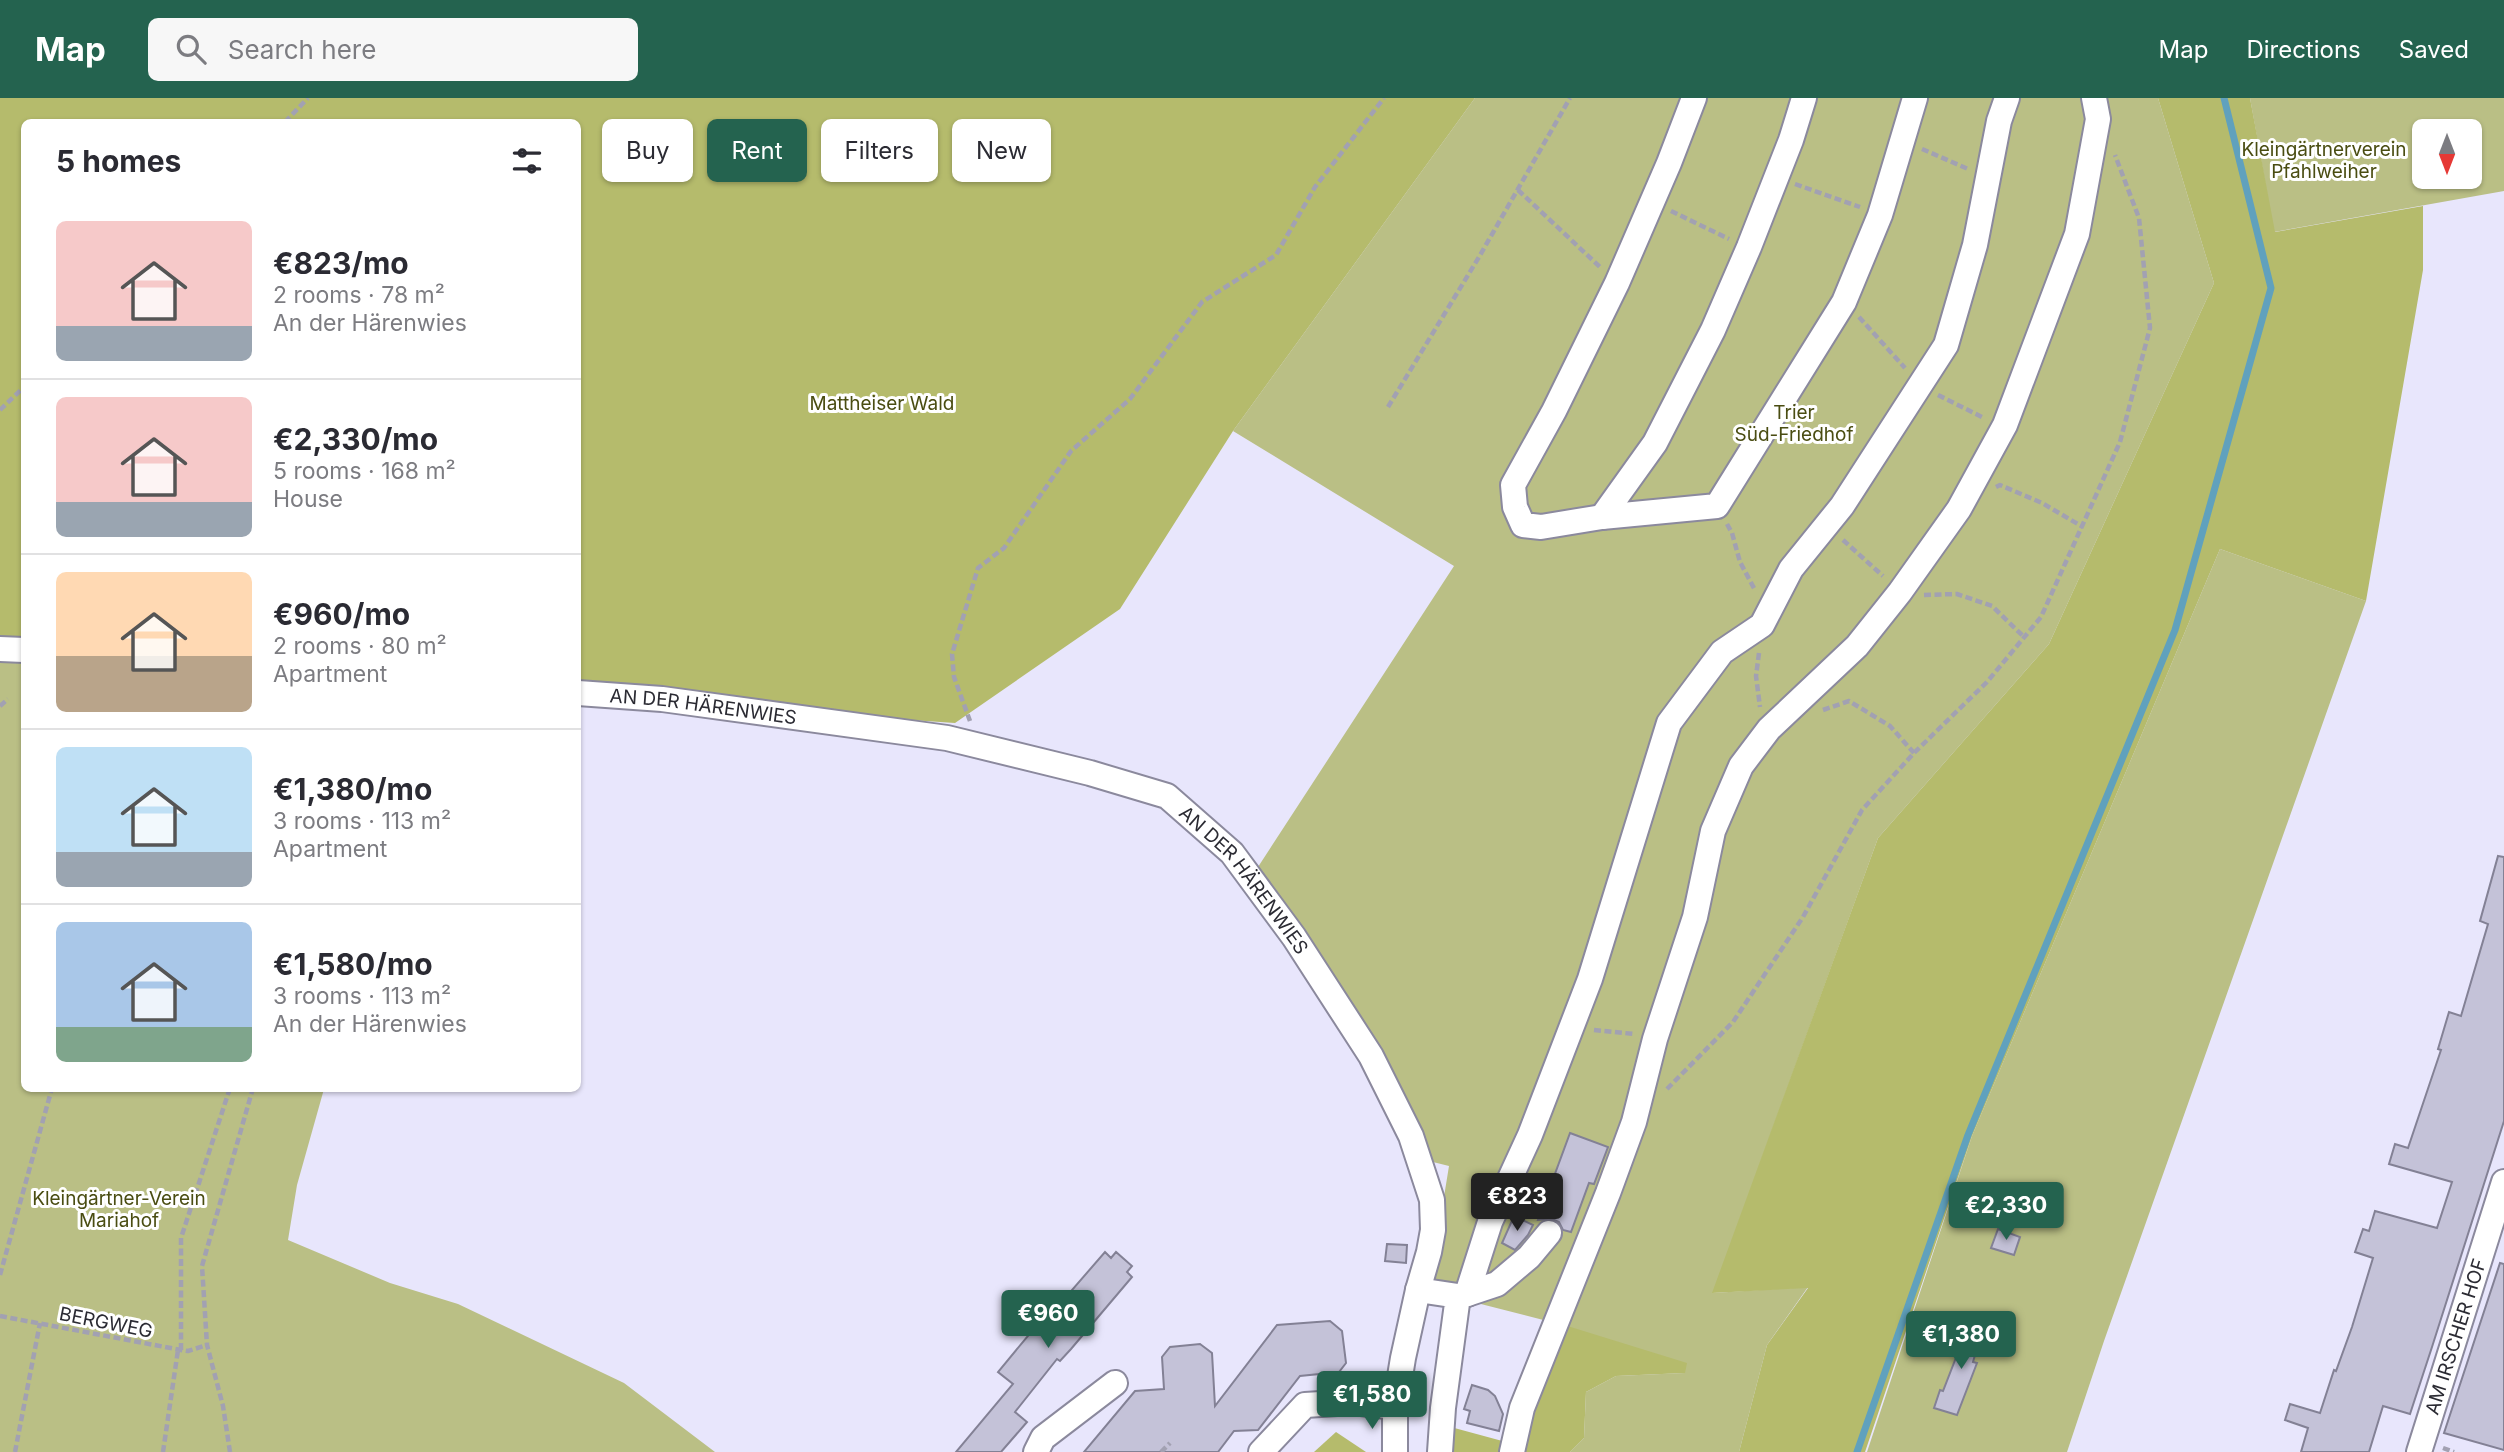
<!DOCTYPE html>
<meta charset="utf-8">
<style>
:root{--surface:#fff;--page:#f7f7f7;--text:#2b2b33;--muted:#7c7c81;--line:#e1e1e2;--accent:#24634f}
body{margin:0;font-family:Inter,sans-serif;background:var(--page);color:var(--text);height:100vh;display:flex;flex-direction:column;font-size:26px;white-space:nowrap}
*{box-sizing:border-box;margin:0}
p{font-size:23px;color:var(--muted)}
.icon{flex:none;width:38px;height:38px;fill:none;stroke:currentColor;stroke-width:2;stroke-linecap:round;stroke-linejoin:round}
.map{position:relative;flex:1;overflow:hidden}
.details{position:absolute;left:21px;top:21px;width:560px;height:973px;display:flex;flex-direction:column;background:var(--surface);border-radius:10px;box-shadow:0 2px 5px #0004}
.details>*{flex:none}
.top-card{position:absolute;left:602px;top:21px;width:665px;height:63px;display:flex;gap:14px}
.needle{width:46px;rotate:180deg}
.tools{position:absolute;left:2412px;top:21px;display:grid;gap:14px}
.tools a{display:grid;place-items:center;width:70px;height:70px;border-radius:10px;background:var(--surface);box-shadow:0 2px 5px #0004;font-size:35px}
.price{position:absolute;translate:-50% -60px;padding:0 16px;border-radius:7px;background:var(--accent);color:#fff;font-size:23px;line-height:46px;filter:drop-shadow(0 2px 4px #0008)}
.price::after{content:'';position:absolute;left:50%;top:42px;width:21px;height:16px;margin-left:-10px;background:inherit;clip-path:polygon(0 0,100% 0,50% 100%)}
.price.current{background:#222;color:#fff}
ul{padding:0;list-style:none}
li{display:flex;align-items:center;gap:21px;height:175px;padding:0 35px}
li+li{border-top:2px solid var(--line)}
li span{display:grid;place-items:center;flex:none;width:196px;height:140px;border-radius:10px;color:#555}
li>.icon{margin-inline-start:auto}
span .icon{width:84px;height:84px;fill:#fffc;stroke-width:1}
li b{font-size:30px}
h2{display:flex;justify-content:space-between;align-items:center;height:84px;padding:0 35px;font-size:30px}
.pill{padding:0 24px;border-radius:10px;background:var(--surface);box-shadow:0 2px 5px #0004;font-size:24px;line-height:63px}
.pill.current{background:var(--accent);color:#fff}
header{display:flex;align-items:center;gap:42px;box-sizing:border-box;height:98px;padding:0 35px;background:var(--accent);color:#fff}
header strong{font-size:33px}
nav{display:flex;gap:38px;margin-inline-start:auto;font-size:24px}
.search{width:490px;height:63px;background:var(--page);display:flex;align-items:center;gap:18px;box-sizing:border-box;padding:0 24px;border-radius:10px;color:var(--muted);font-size:26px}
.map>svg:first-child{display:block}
</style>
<header>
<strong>Map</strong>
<div class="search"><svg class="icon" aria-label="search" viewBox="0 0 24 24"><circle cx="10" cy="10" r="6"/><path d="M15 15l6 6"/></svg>Search here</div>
<nav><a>Map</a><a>Directions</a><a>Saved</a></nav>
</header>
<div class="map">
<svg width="2504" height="1354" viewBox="0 0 2504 1354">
<rect width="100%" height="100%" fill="#e8e6fc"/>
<g fill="#babf85" fill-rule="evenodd">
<polygon points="1475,0 2158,0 2214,185 2049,546 1878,740 1713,1195 1808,1189 1767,1247 1739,1354 1570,1354 1584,1340 1586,1294 1616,1278 1684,1275 1555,1225 1473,1204 1430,1185 1449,1068 1429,1063 1384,958 1258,769 1454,468 1233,333"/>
<path d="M2250,0h254v93l-230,41zM2424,33h45v46h-45z"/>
<polygon points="2220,451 2366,503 2104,1243 2067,1354 1867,1354 1972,1038"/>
<polygon points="0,546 24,549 24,990 324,991 297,1087 288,1142 390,1185 458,1206 624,1285 715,1354 0,1354"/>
</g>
<g fill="#b5bb6c">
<polygon points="0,0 1475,0 1233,333 1120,511 955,625 578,599 578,24 24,24 24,549 0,546"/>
<polygon points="2158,0 2250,0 2275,134 2423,108 2423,172 2366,503 2220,451 1972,1038 1865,1354 1739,1354 1767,1247 1808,1190 1712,1195 1878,740 2049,546 2214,185"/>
<polygon points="1561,1226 1687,1265 1685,1275 1616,1278 1586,1294 1584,1340 1570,1354 1518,1354"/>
<polygon points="1447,1328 1506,1344 1504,1354 1449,1354"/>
<polygon points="1336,1334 1366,1354 1314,1354"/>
</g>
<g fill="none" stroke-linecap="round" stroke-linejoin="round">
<polyline stroke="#60a1bd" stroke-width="7" points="1857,1354 1968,1037 2175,532 2271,190 2224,0"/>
</g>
<g fill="#c4c2d8" stroke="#838195" stroke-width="2">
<polygon points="2498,758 2504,759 2504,1023 2432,1249 2410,1316 2383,1308 2369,1354 2301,1354 2308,1330 2285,1322 2290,1306 2320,1315 2334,1272 2336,1273 2352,1229 2373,1160 2355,1154 2363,1131 2369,1133 2375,1113 2437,1130 2452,1084 2389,1066 2395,1046 2408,1050 2441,952 2438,951 2449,914 2461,918 2488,826 2480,823"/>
<polygon points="1570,1035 1608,1049 1594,1086 1589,1085 1571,1134 1563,1132 1559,1124 1552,1121 1538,1122"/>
<polygon points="1514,1118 1533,1127 1528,1137 1515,1152 1502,1145"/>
<polygon points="1998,1131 2020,1139 2014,1157 1991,1150"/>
<polygon points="1387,1146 1407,1147 1406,1165 1385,1163"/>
<polygon points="1105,1154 1111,1160 1116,1154 1132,1168 1127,1174 1132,1179 1071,1251 1060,1263 1057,1261 1015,1314 1027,1324 1001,1354 956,1354 1013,1286 998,1274 1037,1227 1040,1229"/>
<polygon points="2500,1165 2504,1166 2504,1352 2444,1335"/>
<polygon points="1971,1221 1984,1225 1973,1264 1977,1265 1957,1317 1934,1310 1940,1292 1943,1293"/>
<polygon points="1330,1223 1342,1233 1346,1265 1339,1274 1300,1278 1258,1332 1234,1333 1218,1354 1084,1354 1135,1293 1164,1291 1162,1259 1170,1249 1200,1246 1212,1255 1215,1308 1277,1227"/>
<polygon points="1472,1287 1488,1292 1495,1298 1503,1316 1499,1333 1467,1325 1470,1313 1464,1311"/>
</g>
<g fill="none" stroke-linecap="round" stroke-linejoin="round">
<defs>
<g id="minor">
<polyline points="1694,0 1669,65 1617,185 1554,313 1513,387 1515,409 1523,427 1541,429 1602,419 1717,408 1844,204 1880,117 1915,0"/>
<polyline points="1602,419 1655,345 1713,232 1749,149 1791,42 1804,0"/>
<polyline points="0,551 24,552"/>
<path id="s1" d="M578,595l84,6 285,39 143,35 77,23 65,57 62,84 77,119 40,80 21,64 1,30 -4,22 -11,38 -15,68 -8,49v45"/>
<polyline points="1418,1192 1458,1198 1443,1310 1440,1354"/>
<polyline points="1467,1196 1497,1186 1529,1159 1549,1135"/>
<polyline points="1458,1198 1467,1196 1490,1124 1530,1037 1590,881 1669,625 1722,554 1762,527 1791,471 1842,408 1946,247 1975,147 1999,23 2007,0"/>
<polyline points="1036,1354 1043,1340 1115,1285"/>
<polyline points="1261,1354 1305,1307 1353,1304 1395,1309"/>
<polyline points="1512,1354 1522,1310 1608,1095 1634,1024 1655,941 1695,819 1713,733 1741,668 1769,631 1857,548 1900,494 1959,411 2005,327 2077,136 2098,21 2094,0"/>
<path id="s2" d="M2419,1354l85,-270"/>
</g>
</defs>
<use href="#minor" stroke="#8b899d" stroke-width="28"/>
<g stroke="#a2a1b2" stroke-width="4.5" stroke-dasharray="7 3.5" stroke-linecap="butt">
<polyline points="285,24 308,0"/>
<polyline points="1922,51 1968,71"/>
<polyline points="1795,86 1860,109"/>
<polyline points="1518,92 1601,170"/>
<polyline points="1671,113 1729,141"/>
<polyline points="1859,219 1905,270"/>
<polyline points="1938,297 1984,320"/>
<polyline points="1388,309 1479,159 1570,0"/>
<polyline points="0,312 24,289"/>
<polyline points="1996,389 2000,387 2042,405 2083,429"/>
<polyline points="1727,426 1732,435 1740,464 1755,492"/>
<polyline points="1843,442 1883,478"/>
<polyline points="1924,497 1957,496 1992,508 2024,539"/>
<polyline points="1759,555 1756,578 1760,609"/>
<polyline points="0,608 8,601"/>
<polyline points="1823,612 1849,603 1890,628 1914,655"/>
<polyline points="970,623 954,579 952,556 978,470 1004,450 1071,353 1130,301 1202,204 1276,157 1315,89 1384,0"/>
<polyline points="1594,932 1634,936"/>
<polyline points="1667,991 1733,924 1803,819 1862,712 1914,655 1987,584 2041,519 2120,344 2150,230 2139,120 2115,57"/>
<polyline points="0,1177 52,990"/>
<polyline points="0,1218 181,1252 188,1253 207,1247"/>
<polyline points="181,1252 181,1140 230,990"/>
<polyline points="2443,1350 2454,1354"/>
<polyline points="15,1354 40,1225"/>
<polyline points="163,1354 178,1252"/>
<polyline points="230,1354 223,1308 207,1247 202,1168 253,990"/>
<polyline points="1161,1354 1170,1345"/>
</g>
<use href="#minor" stroke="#fff" stroke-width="24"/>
</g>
<g text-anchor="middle" stroke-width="6" stroke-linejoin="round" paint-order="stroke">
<g font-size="19" fill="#4a4d12" stroke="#fff">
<text x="2324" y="58">Kleingärtnerverein<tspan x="2324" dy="22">Pfahlweiher</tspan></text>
<text x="882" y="312">Mattheiser Wald</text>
<text x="1794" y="321">Trier<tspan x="1794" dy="22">Süd-Friedhof</tspan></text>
<text x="119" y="1107">Kleingärtner-Verein<tspan x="119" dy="22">Mariahof</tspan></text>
</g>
<g font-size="19" fill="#2b2b33" stroke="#fff">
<text dy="7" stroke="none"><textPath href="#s1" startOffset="126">AN DER HÄRENWIES</textPath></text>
<text dy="7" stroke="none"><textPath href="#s1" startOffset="714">AN DER HÄRENWIES</textPath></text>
<text transform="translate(106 1224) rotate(11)" y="7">BERGWEG</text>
<text dy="7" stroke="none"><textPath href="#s2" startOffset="121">AM IRSCHER HOF</textPath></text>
</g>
</g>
</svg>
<div class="tools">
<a><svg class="needle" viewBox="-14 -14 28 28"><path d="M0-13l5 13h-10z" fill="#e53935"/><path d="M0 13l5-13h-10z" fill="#7c7c81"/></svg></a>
</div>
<b class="price current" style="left:1517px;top:1135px">€823</b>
<b class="price" style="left:2006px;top:1144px">€2,330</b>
<b class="price" style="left:1048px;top:1252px">€960</b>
<b class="price" style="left:1961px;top:1273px">€1,380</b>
<b class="price" style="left:1372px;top:1333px">€1,580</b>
<div class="top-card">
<a class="pill">Buy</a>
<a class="pill current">Rent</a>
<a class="pill">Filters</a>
<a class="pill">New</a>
</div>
<section class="details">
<h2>5 homes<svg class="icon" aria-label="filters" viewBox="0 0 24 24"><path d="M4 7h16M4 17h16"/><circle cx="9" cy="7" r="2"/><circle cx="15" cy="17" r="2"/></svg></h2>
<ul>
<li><span style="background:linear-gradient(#f6c9c9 75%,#9aa5b1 0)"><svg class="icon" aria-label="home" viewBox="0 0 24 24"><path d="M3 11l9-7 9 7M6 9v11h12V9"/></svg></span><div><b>€823/mo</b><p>2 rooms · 78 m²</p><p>An der Härenwies</p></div></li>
<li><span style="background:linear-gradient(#f6c9c9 75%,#9aa5b1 0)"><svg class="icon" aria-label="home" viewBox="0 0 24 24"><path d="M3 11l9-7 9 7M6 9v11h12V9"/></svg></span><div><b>€2,330/mo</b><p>5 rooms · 168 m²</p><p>House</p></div></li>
<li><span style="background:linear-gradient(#ffd9b3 60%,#b9a48a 0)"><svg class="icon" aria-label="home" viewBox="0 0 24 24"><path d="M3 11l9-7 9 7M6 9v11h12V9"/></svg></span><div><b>€960/mo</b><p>2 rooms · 80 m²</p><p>Apartment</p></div></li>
<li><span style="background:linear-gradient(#bfe0f5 75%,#9aa5b1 0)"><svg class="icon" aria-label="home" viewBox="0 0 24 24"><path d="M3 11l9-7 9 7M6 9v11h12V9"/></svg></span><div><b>€1,380/mo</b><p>3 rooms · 113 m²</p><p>Apartment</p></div></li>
<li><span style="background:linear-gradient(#a9c7e8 75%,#7fa58c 0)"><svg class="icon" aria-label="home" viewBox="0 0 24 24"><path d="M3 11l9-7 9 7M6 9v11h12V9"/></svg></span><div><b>€1,580/mo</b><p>3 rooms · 113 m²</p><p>An der Härenwies</p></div></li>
</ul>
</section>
</div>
